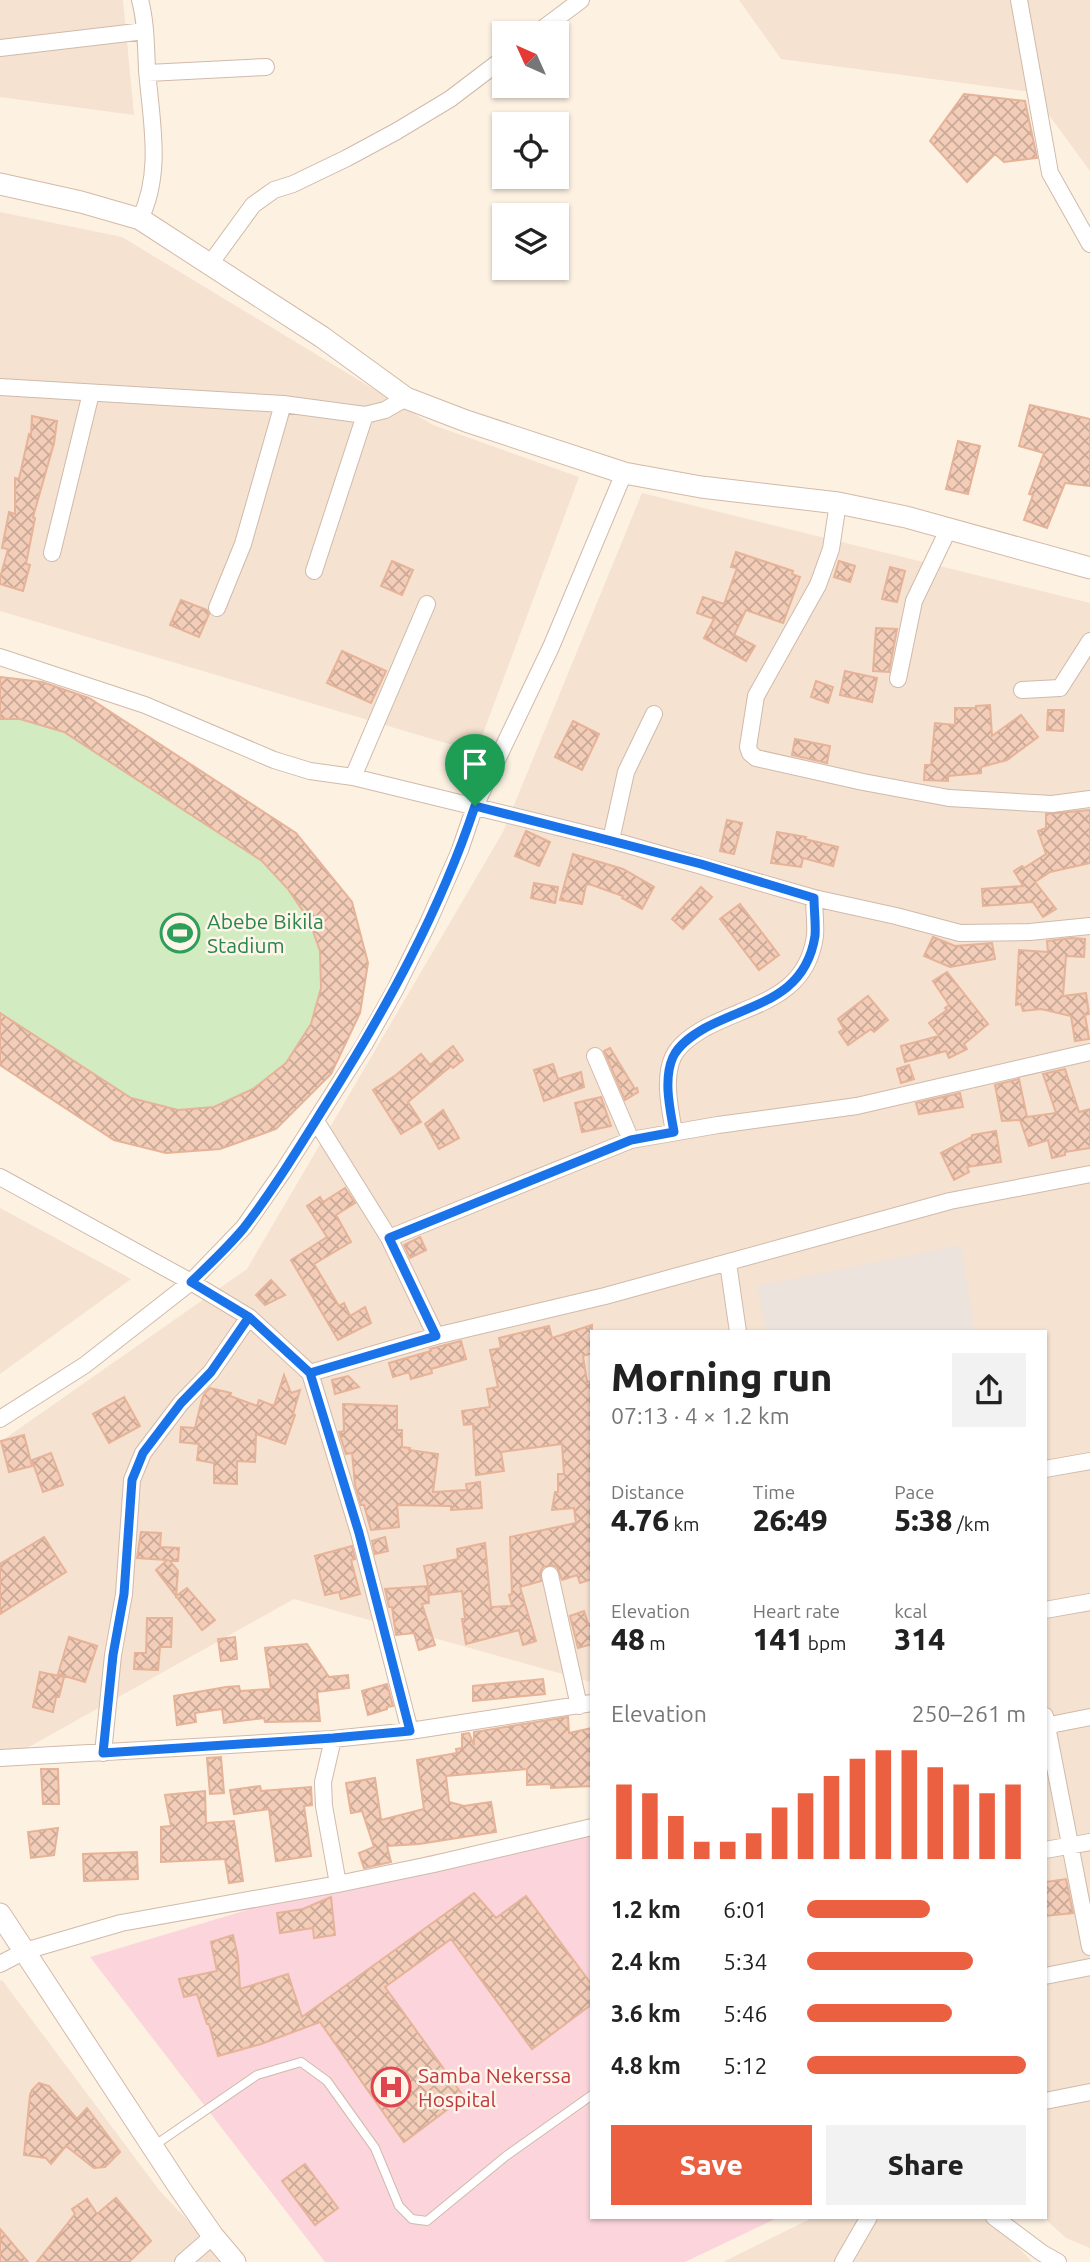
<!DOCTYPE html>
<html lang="en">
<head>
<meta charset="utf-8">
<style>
	body { margin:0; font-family:Ubuntu,sans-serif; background:#f2f2f2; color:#222; height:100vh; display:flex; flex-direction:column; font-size:26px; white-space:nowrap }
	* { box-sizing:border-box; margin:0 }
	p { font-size:23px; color:#767676 }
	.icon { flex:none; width:38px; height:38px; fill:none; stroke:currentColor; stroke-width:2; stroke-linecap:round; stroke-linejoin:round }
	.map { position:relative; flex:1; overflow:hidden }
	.details { position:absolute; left:590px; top:1330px; width:457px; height:889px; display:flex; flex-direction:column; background:#fff; border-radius:0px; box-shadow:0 2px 5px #0004 }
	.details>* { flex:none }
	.needle { width:46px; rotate:315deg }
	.fabs { position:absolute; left:492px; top:21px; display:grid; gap:14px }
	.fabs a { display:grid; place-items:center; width:77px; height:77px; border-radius:0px; background:#fff; box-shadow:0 2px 5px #0004; font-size:35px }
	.pin { position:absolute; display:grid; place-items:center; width:60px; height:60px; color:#fff; margin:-72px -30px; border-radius:50% 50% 50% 0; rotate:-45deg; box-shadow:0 0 7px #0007 }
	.pin .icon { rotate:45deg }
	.round { display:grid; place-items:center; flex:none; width:74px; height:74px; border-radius:0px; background:#f2f2f2 }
	.overview { display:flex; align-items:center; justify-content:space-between; height:119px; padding:0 21px }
	h1 { font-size:38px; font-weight:800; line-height:52px }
	.stats { display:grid; grid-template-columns:repeat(3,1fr); gap:10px; height:119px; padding:7px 21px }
	.stats div { display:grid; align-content:center }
	.stats b { font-size:30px; font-weight:800 }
	.stats small { font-size:19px; font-weight:400 }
	.stats p { font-size:19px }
	.chart { height:196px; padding:14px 21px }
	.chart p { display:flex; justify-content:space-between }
	.chart svg { width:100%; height:126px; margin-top:7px; stroke:#ec6042; stroke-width:6 }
	.action { display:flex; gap:14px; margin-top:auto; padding:14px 21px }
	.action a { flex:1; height:80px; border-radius:0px; background:#ec6042; color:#fff; font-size:28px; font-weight:800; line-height:80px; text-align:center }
	.action a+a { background:#f2f2f2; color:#222 }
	ul { padding:0 21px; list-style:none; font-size:23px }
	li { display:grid; grid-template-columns:112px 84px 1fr; align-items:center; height:52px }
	li i { height:18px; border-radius:9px; background:#ec6042 }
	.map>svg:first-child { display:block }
</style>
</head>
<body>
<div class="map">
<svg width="1090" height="2262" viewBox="0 0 1090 2262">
	<defs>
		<pattern id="building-cross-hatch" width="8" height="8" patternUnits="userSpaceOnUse" patternTransform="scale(1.75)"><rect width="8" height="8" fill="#f3cdb8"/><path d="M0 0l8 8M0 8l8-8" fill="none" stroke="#c9a997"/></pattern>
	</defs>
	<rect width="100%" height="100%" fill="#fdf1e2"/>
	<path fill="#f5e2d0" d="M0,0H123L134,115L0,97Z
		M739,0H1090V171L1032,92L781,59Z
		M0,212L122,237L433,425L579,477L476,752L0,611Z
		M642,493L1090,603V2248L1066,2238L1043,2217H1045V1332H592L591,1682L294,1599L0,1763V1442L247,1269L503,832Z
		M0,1208L131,1279L0,1374Z
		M2,1980L159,2190L227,2262H0V1981Z
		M814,2217H991L1032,2262H723Z"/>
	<path fill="#ece3dd" d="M961,1245L975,1332H766L757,1286Z"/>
	<path fill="#fbd5db" d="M591,1833L592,2217H779L685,2262H325L90,1957L430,1855Z"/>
	<path fill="#d3ebc0" d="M0,677L45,682L89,698L296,833L352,902L331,1074L276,1129L220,1149L166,1153L114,1140L0,1065Z"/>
	<path fill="url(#building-cross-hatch)" stroke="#e6b298" stroke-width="2" d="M964,94L1025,101L1037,158L1004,162L995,154L967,182L930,141Z
		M1030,405L1090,419V486L1065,483L1047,528L1024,520L1033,495L1029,494L1044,453L1019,446Z
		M32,416L57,421L54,443L33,517L35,518L26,564L30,565L23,591L0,584V578L8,549L2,548L9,512L15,514V478L19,479L29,434L31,435Z
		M958,441L980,446L968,494L946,489Z
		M736,552L793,571L792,574L800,577L783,623L746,610L734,635L755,646L746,661L704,638L714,619L697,613L703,597L724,604L737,568L731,567Z
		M392,561L413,570L402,595L381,586Z
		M839,561L855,566L850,582L834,577Z
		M890,567L905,571L897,602L882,599Z
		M181,600L207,610L209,614L199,637L170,625Z
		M876,628L897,629L889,672L873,671Z
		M342,651L386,671L371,703L327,683Z
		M845,671L877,678L872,702L840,695Z
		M0,677L42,682L89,698L296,833L352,902L368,963L360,1013L331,1074L276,1129L220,1149L166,1153L114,1140L0,1065V1013L131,1098L178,1110L214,1107L253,1089L286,1063L311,1024L321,988L320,951L309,920L288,889L262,861L64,732L20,719H0Z
		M816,681L833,687L828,703L811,697Z
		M990,705L992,736L1021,715L1038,737L1007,760L981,767V773L948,776V781L924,780L925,765H931L935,723L955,725V708H976V706Z
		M1048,710H1064L1063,731L1047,730Z
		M573,721L599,734L582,770L555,757Z
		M795,739L830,746L827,763L792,755Z
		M1090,810V863L1050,872L1035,882L1056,909L1043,917L1033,902L983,906L982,889L1023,886L1014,871L1022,866L1024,868L1046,854L1038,831L1046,828V814Z
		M727,820L742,823L734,854L720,851Z
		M526,831L550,842L539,866L515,856Z
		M777,832L806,837L805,839L838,847L833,866L803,858L801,867L771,863Z
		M573,854L623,869L654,887L642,909L622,898L623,896L589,884L586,885L582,904L560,900Z
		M534,883L558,887L555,903L531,898Z
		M701,887L712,897L683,929L672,919Z
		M740,904L779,955L759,970L720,919Z
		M933,937L955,946L992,943L995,959L950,967L924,956Z
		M1071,938L1085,939L1084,957L1066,956L1063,996L1086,993L1089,1014L1085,1015L1089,1039L1075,1041L1071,1016L1041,1009L1023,1011L1021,1004L1016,1005L1019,950L1048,952L1047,941Z
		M947,972L988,1024L964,1044L967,1049L949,1058L946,1051L905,1062L901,1046L939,1036L929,1023L947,1010L945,1008L949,1005L933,981Z
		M868,996L888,1020L874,1032L871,1029L848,1045L839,1032L844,1029L838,1019Z
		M453,1046L463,1060L453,1068L451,1066L408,1102L421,1122L401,1134L373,1090L396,1075L421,1054L430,1065Z
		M610,1048L635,1089L637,1088L638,1092L625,1100L604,1051Z
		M553,1064L558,1079L581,1072L584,1087L544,1101L534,1070Z
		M909,1065L914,1079L901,1083L897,1069Z
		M1065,1069L1079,1112L1090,1109V1148L1065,1152V1155L1052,1158L1048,1140L1029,1146L1020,1120L1002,1121L995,1085L1019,1079L1027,1117L1056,1113L1043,1074Z
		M960,1093L963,1107L919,1114L916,1103Z
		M601,1097L611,1126L582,1132L575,1103Z
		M443,1110L459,1138L439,1149L425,1124Z
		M996,1131L1001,1162L967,1167L969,1172L954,1180L941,1153L972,1137V1135Z
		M345,1188L355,1203L336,1215L351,1242L314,1264L339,1306L344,1303L350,1316L365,1307L371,1323L338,1340L291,1260L327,1237L307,1206L320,1197L323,1202Z
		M420,1237L426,1250L410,1258L404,1245Z
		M271,1280L285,1295L265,1305L256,1295Z
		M592,1325V1353L583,1356L587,1382L592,1381V1579L580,1583L577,1575L562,1580L557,1567L552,1565L543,1567L540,1573L541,1581L520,1587L536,1641L523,1645L519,1630L466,1644L462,1619H465L462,1591L430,1595L424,1566L458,1559L457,1549L485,1543L491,1607L512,1606L509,1595L512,1594L510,1537L576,1523L574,1508L552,1510L555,1492H558V1474H564L562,1444L501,1452L504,1471L476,1475L473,1424L464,1425L462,1411L490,1407L487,1389L498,1387L490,1350L501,1348L499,1338L549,1326L552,1338Z
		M461,1341L466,1359L431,1369L432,1373L411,1379L409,1372L393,1377L389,1363L431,1351L430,1349Z
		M284,1375L291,1393L300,1390L293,1414L295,1415L285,1444L256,1434L255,1462L237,1461V1484L214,1483V1463L197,1460L199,1444L180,1442L181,1427L195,1428L201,1403L204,1394L210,1388L231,1393L230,1396L257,1406L259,1400L274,1406Z
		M348,1376L359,1387L335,1394L332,1380Z
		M124,1397L140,1426L109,1443L93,1414Z
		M343,1404L397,1406V1430H402V1447L410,1448L409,1450L438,1454L433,1492L467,1490L466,1484L480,1482L482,1508L451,1510V1506L397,1505L399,1527L371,1530L364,1505H361L355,1485L352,1453L346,1454L339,1432L344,1431Z
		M24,1435L32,1466L9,1472L1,1441Z
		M51,1453L63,1485L43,1492L32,1460Z
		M141,1532L161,1533L160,1547L179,1548L178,1561H170L178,1571L176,1596L187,1588L215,1620L202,1630L156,1570L167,1560L137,1558Z
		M44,1537L66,1572L0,1614V1564Z
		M385,1537L388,1551L375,1554L372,1541Z
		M352,1546L355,1559L351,1560L360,1594L341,1599L339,1592L325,1595L315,1556Z
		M428,1586L429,1603L422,1604L435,1645L419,1650L414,1633L396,1635L392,1607H389L385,1589Z
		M584,1611L588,1624L592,1623V1644L578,1648L570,1616Z
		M147,1618H172L171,1647H160L158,1670L134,1669L135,1653H146Z
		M69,1637L97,1646L85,1682L58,1674Z
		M235,1637L237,1659L221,1661L218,1639Z
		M307,1644L329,1677L348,1675L349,1688L317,1692L320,1721L265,1722L264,1718L224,1723L222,1709L195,1713L196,1722L177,1725L174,1696L226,1687L239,1686L240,1691L271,1689L265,1648Z
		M40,1672L64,1677L59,1697H56L53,1712L33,1707Z
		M543,1679L545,1694L473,1701V1686Z
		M387,1684L393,1706L387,1707V1709L368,1715L362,1691Z
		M568,1717L569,1733L592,1728V1786L551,1788V1784L527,1785V1769L446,1776L449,1802L464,1806L491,1802L496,1832L419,1844L387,1846L391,1862L364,1868L359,1853L374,1847L362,1811L351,1813L346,1783L375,1778L381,1820L424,1809L417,1760L457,1753L456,1749L462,1748V1734L469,1733L474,1745V1732Z
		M221,1757L224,1793L210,1794L207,1758Z
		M41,1769H58L59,1804H43Z
		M260,1786L261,1791L311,1787L312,1805L304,1806L311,1856L276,1861L269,1809L234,1814L230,1790Z
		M205,1791L206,1823L234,1821L243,1881L229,1883L225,1859L161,1862V1827L171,1826L165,1795Z
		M58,1828L54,1855L31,1858L28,1832Z
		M137,1852L138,1879L84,1881L83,1854Z
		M1066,1879L1073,1913L1045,1916V1882Z
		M474,1893L496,1918L526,1896L592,1985V2004L532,2049L451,1939L385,1987L464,2097L404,2142L320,2022L261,2044L218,2056L209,2024H207L197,1994L184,1997L179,1979L217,1971L211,1942L233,1935L238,1957L240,1989L288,1974L302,2017Z
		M331,1897L335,1935L314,1938L313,1928L280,1933L277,1913L303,1909Z
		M39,2083L49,2086L77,2119L87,2108L120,2152L105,2167L94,2168L66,2146L51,2164L46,2158L24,2155L30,2095L32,2090Z
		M305,2164L338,2208L315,2225L282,2181Z
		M116,2198L151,2241L129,2262H37L75,2214L72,2209L87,2199L97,2214Z
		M0,2229L28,2262H0Z"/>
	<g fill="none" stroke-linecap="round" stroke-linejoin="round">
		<defs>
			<path id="lane" d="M155,2145L257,2075L301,2062L327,2081L375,2148L399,2206L412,2219L427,2221L506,2156L592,2095"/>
			<path id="street" d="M140,0C146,22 146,47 147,70C151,120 163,172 140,219
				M1019,0L1050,173L1090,244
				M537,33L581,0
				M0,48L145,31
				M148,73L266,67
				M210,264L253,205L274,190L293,184L347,158L397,131L450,99L504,58
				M0,387L283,404L365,415L385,410L406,398
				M838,503L831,549L818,585L756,696L748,747L750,753L756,758L863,782L949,798L1052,804L1090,799
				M52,553L91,393
				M314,571L365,415
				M217,608L243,544L283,404
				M0,657L145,705L274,760L310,771L353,777L611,840L814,898L896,916L960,933L1030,932L1090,926
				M898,679L914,601L949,528
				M1022,690L1060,688L1090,641
				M353,777L427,604
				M611,840L626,772L654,714
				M595,1056L631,1140
				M316,1121L389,1238L436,1336
				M674,1132C670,1109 663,1079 673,1057C679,1044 693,1035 705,1028C752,1003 806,999 815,936C816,924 814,910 814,898
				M0,1177L191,1282L249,1317L310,1373L359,1533L410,1731
				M389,1238L631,1140L718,1125L857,1106L1090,1052
				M728,1263L738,1332
				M310,1373L436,1336L605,1296L950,1201L1090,1174
				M0,1419L85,1365L191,1282L244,1227L284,1170L364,1045L395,990L428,923L460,850L475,806L551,647L624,473
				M1045,1469L1090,1461
				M550,1575L579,1706
				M1045,1610L1090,1602
				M1045,1716L1090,1947
				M1045,1726L1090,1717
				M333,1739L323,1782L324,1806L338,1884
				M103,1753L113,1655L124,1594L132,1480L143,1453L181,1403L211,1372L249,1317
				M0,1758L333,1739L410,1731L592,1703
				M1045,1850L1090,1842
				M0,1964L25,1951L121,1923L338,1884L434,1864L592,1827
				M1045,1976L1090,1967
				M1045,2101L1090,2092
				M994,2217L1042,2253L1058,2262
				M183,2262L213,2236
				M843,2262L869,2217"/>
			<path id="secondary" d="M0,184L81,202L140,219L322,337L406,398L466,421L624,473L701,487L838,503L906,517L1090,568
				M0,1914L181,2190L213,2236L235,2262"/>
		</defs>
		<use href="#lane" stroke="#d0baab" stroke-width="10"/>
		<use href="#street" stroke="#d0baab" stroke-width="18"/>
		<use href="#secondary" stroke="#d4b9a8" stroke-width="23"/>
		<use href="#lane" stroke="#fff" stroke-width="8"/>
		<use href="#street" stroke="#fff" stroke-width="16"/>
		<use href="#secondary" stroke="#fff" stroke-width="21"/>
	</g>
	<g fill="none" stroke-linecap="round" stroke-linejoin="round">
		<defs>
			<path id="route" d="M475,806C440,911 387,1007 328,1101C301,1144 274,1189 243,1229C227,1248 209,1265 191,1282L249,1317L310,1373L359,1533L410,1731L333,1738L103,1753L113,1655L124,1594L132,1480L143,1453L181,1403L211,1372L249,1317L310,1373L436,1336L389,1238L631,1140L674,1132C670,1109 663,1079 673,1057C679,1044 693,1035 705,1028C752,1003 805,999 815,936C816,924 814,910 814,898L701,864L475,806"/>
		</defs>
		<use href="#route" stroke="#fff" stroke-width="14"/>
		<use href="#route" stroke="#1a73e8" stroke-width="9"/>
	</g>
	<defs>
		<symbol id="stadium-ring" viewBox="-11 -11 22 22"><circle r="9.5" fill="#fff5e9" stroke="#2e9e5b" stroke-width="1.5"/><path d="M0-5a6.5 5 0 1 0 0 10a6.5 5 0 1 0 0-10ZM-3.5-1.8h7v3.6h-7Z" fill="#2e9e5b"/></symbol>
		<symbol id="hospital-ring" viewBox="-11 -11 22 22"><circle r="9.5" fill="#fff5e9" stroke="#e0444e" stroke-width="1.5"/><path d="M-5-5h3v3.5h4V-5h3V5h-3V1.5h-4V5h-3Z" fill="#e0444e"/></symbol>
	</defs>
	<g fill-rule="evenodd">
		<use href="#stadium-ring" x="158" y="911" width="44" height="44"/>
		<use href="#hospital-ring" x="369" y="2065" width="44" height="44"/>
	</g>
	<g text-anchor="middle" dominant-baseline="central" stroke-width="5" stroke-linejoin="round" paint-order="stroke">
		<g font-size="21" fill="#27864d" stroke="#fff5e9" text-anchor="start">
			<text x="207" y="921">Abebe Bikila<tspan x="207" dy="24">Stadium</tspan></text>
		</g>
		<g font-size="21" fill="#be3a42" stroke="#fff5e9" text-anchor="start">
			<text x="418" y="2075">Samba Nekerssa<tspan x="418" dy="24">Hospital</tspan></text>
		</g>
	</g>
</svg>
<div class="fabs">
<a><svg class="needle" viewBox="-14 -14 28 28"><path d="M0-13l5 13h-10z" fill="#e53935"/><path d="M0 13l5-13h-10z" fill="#767676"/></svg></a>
<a><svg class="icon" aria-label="locate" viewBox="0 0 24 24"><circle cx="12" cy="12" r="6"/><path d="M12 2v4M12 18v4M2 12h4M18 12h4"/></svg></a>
<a><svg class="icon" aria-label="layers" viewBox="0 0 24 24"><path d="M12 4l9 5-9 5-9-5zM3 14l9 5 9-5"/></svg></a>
</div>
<div class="pin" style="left:475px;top:806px;background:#1e9e55"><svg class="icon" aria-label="arrive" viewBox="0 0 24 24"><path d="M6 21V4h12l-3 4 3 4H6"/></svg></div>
<section class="details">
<div class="overview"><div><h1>Morning run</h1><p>07:13 · 4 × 1.2 km</p></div><a class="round"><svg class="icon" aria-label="share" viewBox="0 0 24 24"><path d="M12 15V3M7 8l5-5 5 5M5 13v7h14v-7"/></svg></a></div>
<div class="stats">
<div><p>Distance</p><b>4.76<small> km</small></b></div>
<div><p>Time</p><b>26:49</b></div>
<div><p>Pace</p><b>5:38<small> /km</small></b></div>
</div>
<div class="stats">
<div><p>Elevation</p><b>48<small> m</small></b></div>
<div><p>Heart rate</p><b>141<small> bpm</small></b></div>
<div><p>kcal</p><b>314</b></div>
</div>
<div class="chart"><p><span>Elevation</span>250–261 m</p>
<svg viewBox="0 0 160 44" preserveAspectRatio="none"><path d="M5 44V18M15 44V21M25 44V29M35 44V38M45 44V38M55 44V35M65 44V26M75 44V21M85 44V15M95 44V9M105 44V6M115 44V6M125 44V12M135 44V18M145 44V21M155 44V18"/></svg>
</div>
<ul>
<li><b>1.2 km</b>6:01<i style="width:56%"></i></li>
<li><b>2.4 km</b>5:34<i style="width:76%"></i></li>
<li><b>3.6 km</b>5:46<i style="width:66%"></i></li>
<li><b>4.8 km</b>5:12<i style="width:100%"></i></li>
</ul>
<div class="action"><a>Save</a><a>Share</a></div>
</section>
</div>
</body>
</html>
